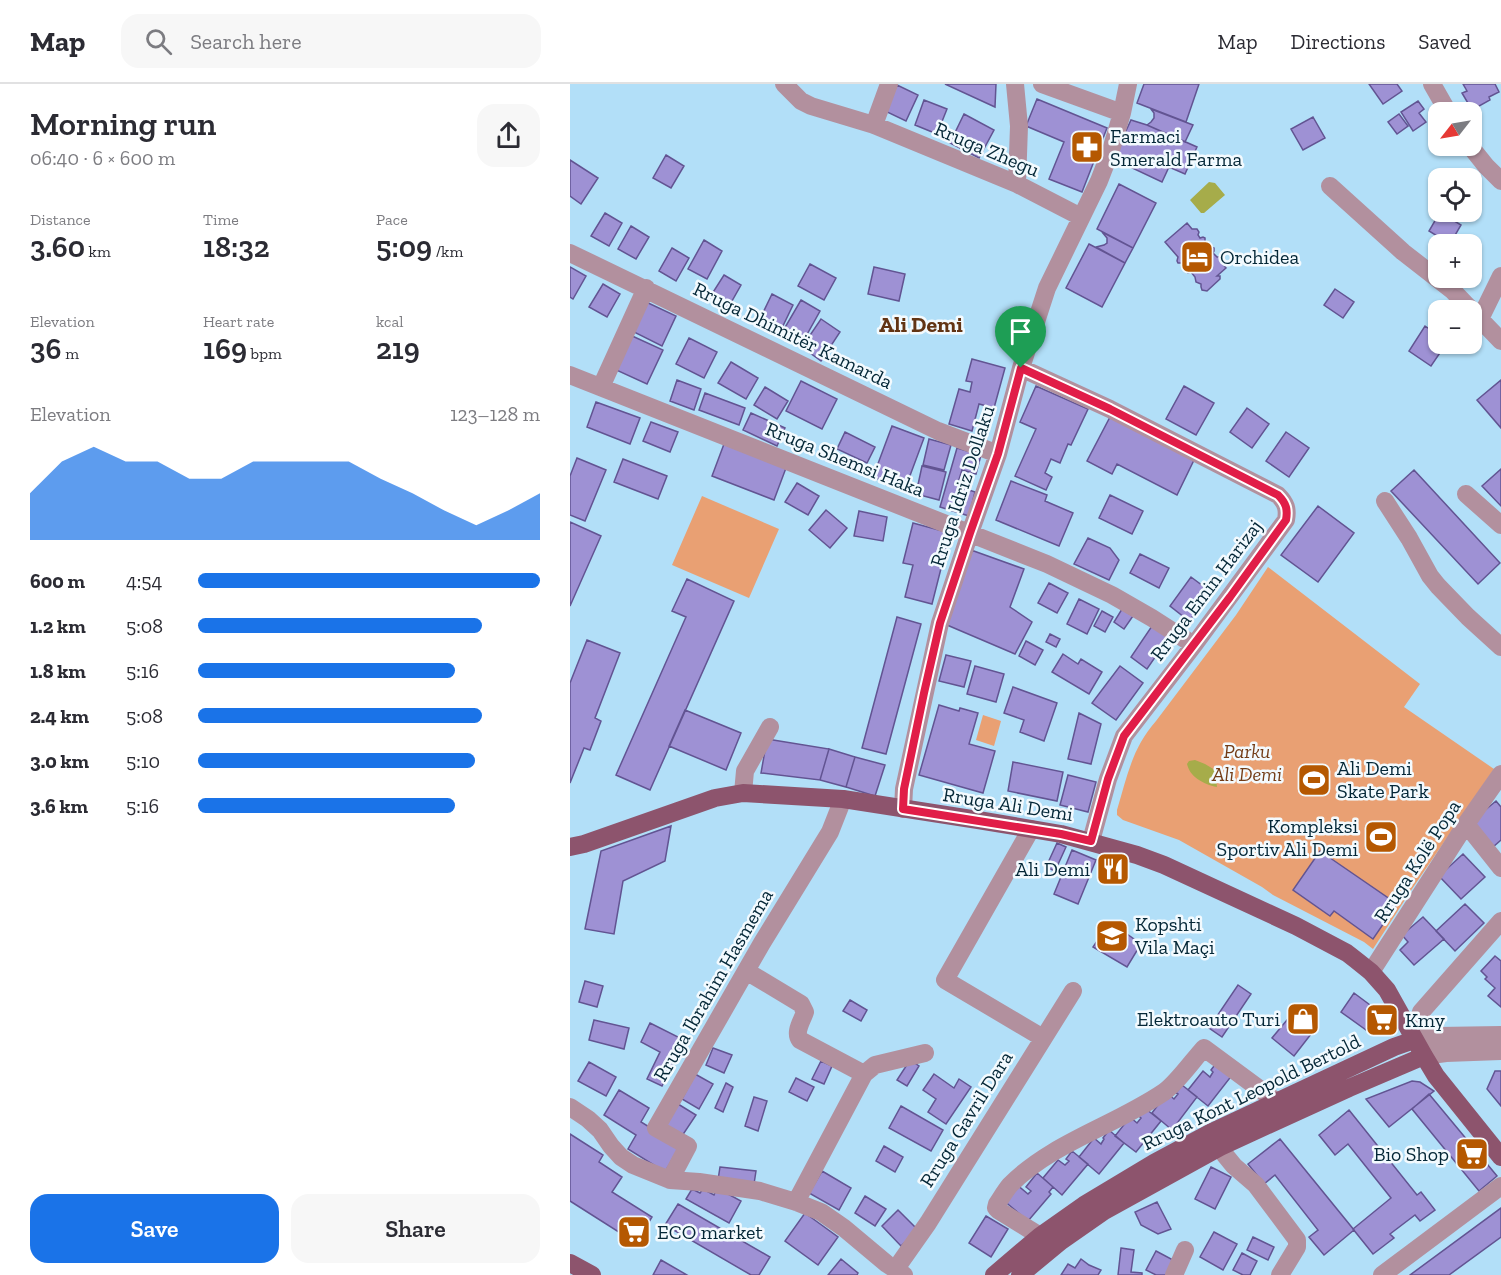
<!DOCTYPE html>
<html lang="en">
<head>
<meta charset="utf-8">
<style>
	body { margin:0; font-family:"Zilla Slab",serif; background:#f7f7f7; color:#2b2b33; height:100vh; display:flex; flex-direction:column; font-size:22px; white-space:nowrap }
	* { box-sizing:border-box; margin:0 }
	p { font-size:20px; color:#7c7c81 }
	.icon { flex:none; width:33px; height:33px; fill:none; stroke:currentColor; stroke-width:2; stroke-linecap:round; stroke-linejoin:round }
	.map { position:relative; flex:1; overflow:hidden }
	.sheet { display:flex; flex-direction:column; background:#fff; width:570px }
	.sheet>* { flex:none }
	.needle { width:39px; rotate:239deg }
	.fabs { position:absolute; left:858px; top:18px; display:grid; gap:12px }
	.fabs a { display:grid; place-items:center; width:54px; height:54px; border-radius:12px; background:#fff; box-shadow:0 2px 4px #0004; font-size:30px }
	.pin { position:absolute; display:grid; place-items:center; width:51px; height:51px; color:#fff; margin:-62px -26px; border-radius:50% 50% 50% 0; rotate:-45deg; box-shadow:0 0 6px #0007 }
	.pin .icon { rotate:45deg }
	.round { display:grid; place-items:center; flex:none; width:63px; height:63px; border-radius:18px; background:#f7f7f7 }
	.summary { display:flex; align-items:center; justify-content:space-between; height:102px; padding:0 30px }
	h1 { font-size:33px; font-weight:600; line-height:45px }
	.stats { display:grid; grid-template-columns:repeat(3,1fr); gap:9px; height:102px; padding:6px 30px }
	.stats div { display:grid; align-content:center }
	.stats b { font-size:30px; font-weight:600 }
	.stats small { font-size:16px; font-weight:400 }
	.stats p { font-size:16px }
	.chart { height:168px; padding:12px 30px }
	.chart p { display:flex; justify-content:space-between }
	.chart svg { width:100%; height:108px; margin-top:6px; fill:#1a73e8; opacity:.7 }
	.button { display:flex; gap:12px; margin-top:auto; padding:12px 30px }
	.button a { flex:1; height:69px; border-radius:18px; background:#1a73e8; color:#fff; font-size:24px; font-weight:600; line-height:69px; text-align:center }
	.button a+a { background:#f7f7f7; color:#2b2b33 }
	ul { padding:0 30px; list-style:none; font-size:20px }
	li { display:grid; grid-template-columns:96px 72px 1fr; align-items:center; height:45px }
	li i { height:15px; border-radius:8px; background:#1a73e8 }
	header { display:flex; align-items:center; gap:36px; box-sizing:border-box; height:84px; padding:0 30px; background:#fff; border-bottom:2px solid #e1e1e2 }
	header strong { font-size:28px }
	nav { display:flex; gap:33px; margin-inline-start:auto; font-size:21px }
	.search { width:420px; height:54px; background:#f7f7f7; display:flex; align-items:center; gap:15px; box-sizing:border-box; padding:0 21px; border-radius:18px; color:#7c7c81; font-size:22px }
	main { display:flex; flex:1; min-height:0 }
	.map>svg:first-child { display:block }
</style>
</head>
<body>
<header>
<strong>Map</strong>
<div class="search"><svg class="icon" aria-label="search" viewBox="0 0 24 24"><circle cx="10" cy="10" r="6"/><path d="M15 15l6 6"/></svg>Search here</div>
<nav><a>Map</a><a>Directions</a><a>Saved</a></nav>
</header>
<main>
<section class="sheet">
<div class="summary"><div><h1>Morning run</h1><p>06:40 · 6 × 600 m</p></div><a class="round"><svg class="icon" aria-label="share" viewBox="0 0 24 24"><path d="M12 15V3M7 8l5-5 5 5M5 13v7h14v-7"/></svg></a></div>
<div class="stats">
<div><p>Distance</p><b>3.60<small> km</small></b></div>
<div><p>Time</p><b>18:32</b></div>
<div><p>Pace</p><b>5:09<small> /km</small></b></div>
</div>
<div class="stats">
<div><p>Elevation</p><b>36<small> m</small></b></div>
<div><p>Heart rate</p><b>169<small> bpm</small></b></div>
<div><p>kcal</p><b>219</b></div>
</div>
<div class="chart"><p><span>Elevation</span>123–128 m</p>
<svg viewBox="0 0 160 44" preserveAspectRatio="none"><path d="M0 44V25L10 12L20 6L30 12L40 12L50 19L60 19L70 12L80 12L90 12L100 12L110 19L120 25L130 32L140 38L150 32L160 25V44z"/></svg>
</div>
<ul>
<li><b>600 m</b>4:54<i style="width:100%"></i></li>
<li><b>1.2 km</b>5:08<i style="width:83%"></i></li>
<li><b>1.8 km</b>5:16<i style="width:75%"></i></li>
<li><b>2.4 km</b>5:08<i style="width:83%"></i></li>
<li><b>3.0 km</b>5:10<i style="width:81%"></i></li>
<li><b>3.6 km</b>5:16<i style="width:75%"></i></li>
</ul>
<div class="button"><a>Save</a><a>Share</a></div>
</section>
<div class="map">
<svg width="931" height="1191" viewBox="0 0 931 1191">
	<rect width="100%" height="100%" fill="#b2dff8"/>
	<path fill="#e9a073" d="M132,412L209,445L179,514L102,481Z
		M698,483L850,600L834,623L924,685L842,805L803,865L794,858L703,811L692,803L609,756L553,736L547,731V726C557,693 562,664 586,637L666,531Z
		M413,631L431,637L424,662L406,656Z"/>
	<path fill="#a6ac4a" d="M639,98L645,99L655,111L634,129H631L620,116Z
		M625,676L635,680L645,686L647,703C633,700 620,693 617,680L619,677Z"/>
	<path fill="#9e91d4" stroke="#625492" stroke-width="1.5" d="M375,0H426L425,23Z
		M574,0H629L616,38L567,19Z
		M799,0H827L832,7L813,20Z
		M893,0H925L929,8L919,13L920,16L902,26L892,9L897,7Z
		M327,1L348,11L336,37L315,27Z
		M467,15L537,44L512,108L479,95L494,58L456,42Z
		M354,16L377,25L367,50L345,41Z
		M848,17L854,25L849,29L856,38L843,47L831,28Z
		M581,25L623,41L615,58L577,41L581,38L584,34V29Z
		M394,30L424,46L409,74L380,59Z
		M829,30L838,42L827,50L818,38Z
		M743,33L755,54L733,66L721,45Z
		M561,36L577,41L627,63L615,90L599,83L592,98L543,75Z
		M96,71L114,82L101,104L83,94Z
		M0,76L28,94L11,120L0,112Z
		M549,100L586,119L563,164L527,145Z
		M870,128L891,141L880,160L859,147Z
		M35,129L52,139L39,162L21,152Z
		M617,139L622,145H627L629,148L628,151L630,154L633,153L635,154V157L634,159L638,164L640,163L644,164V167L643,169L647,173H651L652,176L651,178L656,184L647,192H650V195L637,207L632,206L631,203V200L626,198L625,193L621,188L618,189L616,187L617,183L613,179H608L607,177L608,173L595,158Z
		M61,142L79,153L66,175L48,165Z
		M532,148L563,164L555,179L526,163L534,161L537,159V154Z
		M134,156L152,167L137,195L118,185Z
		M519,160L555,179L532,223L496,204Z
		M102,164L119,174L106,197L89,187Z
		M240,180L266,194L254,216L228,202Z
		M0,183L16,192L3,215L0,213Z
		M304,183L335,190L329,217L298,210Z
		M154,191L171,201L158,224L140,213Z
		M33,200L50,210L37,233L19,223Z
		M765,205L784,218L773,234L754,221Z
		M202,210L223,221L209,250L188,239Z
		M231,216L250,227L230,263L210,252Z
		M74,217L106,232L92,262L60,246Z
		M251,235L270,248L251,277L232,263Z
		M855,242L868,251V260H876L861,282L839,267Z
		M60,251L93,266L77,300L44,285Z
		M119,254L147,268L134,294L106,280Z
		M402,275L435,284L424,324L409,320L402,347L379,340L389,305L400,308L402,298L396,297Z
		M161,278L188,294L176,315L148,299Z
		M107,296L131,305L124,326L100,317Z
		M931,296V344L907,316Z
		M231,297L267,315L252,345L216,327Z
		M466,302L518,325L501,361L498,360L490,379L481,375L475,389L482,393L476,406L445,392L466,345L450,338Z
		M614,302L644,319L626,351L596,335Z
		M195,303L218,317L207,335L184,321Z
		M135,309L175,324L169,341L129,326Z
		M26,318L70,334L60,360L17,343Z
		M677,324L699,340L682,364L660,348Z
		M181,329L215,344L207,362L173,346Z
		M540,333L624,376L607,411L547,380L542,390L517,377Z
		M81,338L108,348L100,368L73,357Z
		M322,342L354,354L335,405L303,393Z
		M275,348L305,363L297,379L267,365Z
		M716,348L739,364L719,393L696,377Z
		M359,355L381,361L374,386L353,381Z
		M154,360L216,384L204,416L142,392Z
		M387,364L411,371L406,390L392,386L387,402L405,408L399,432L370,423Z
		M7,374L36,386L15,437L0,431V392Z
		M53,375L97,392L88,415L44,398Z
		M352,382L376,388L369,416L346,410Z
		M931,385V422L912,402Z
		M844,386L930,479L908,500L821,407Z
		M441,397L477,411L475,417L503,429L489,462L426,436Z
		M227,399L249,412L238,431L215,418Z
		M540,411L573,427L562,450L529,434Z
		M748,422L784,449L748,498L711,471Z
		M256,426L277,444L260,464L239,446Z
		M289,427L317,433L313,457L284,452Z
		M0,438L31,452L0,522Z
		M343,439L380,449L362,520L335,513L343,481L333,479Z
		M518,454L540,464L549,476L539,496L504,480Z
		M401,466L454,485L440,523L462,538L445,570L377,541Z
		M570,470L599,484L589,504L560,489Z
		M621,493L641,508L619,537L600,522Z
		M117,495L164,517L80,706L46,691L116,533L102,527Z
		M479,499L498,509L487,529L468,519Z
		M509,515L529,525L517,550L497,540Z
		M552,525L563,532L554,545L544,538Z
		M532,527L543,533L535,548L524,542Z
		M327,533L351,540L316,670L292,664Z
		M582,542L599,553L577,585L561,573Z
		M480,550L490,555L486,563L476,558Z
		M17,556L50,569L25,634L31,637L20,666L14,664L0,699V599Z
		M456,557L473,566L465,581L449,572Z
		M493,570L508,580L511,575L532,588L519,610L482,588Z
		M376,571L401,577L394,603L369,597Z
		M405,582L434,590L426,618L397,610Z
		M550,582L573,599L546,636L522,619Z
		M443,603L487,619L474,657L450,648L454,636L434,629Z
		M369,621L389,627L390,624L408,629L399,660L425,667L413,709L349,691Z
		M115,626L171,649L156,686L99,662Z
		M509,629L531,640L521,680L498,675Z
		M197,655L259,665L250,696L191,689Z
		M259,665L285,673L276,703L250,696Z
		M285,673L315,681L305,712L276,703Z
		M443,678L493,688L487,717L438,707Z
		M498,691L526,698L518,728L490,721Z
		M926,717L931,723V756L923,763L902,737Z
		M101,742L95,777L53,797L44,850L15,845L31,767Z
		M487,759L496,763L485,787L476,783Z
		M502,766L526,776L508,820L484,810Z
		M750,767L827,820L803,855L764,827L760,832L723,806Z
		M893,770L915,793L891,815L869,792Z
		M895,820L914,839L885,867L866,847Z
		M853,833L874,855L844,881L830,866L838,858L832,851Z
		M540,838L571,860L557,883L523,863Z
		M925,872L931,877V923L918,912L925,904L915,895L917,893L911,887Z
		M15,897L33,902L27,923L9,918Z
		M668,901L681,910L652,953L639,944Z
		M784,909L816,933L803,951L771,928Z
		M280,916L297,926L291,937L273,927Z
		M727,924L748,941L724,972L702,954Z
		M24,936L59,944L54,965L19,956Z
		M80,939L114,956L92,1002L77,995L90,968L71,958Z
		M143,964L162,971L154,989L136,981Z
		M340,976L349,982L337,1002L327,996Z
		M251,977L262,982L254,1000L242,995Z
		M19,978L46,993L36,1012L8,997Z
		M647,978L663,990L638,1022L618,1006L633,987L640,993L643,988L641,986Z
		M925,987H931V1022L917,1005Z
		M125,990L143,1000L129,1025L112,1015Z
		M364,990L384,1004L389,995L401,1003L376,1040L358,1028L366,1015L353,1006Z
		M226,994L244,1003L237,1017L219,1008Z
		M842,997L850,998L864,1007L819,1043L796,1015Z
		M156,999L163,1003L153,1028L145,1024Z
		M612,1001L627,1013L602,1046L582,1029L597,1009L604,1015L608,1010L606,1009Z
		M49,1006L79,1024L71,1038L110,1062L95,1088L58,1065L66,1051L34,1031Z
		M859,1010L927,1092L909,1107L842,1025Z
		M184,1013L197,1017L188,1047L175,1042Z
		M108,1020L126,1031L112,1052L95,1041Z
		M331,1022L373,1046L361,1067L319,1044Z
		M576,1025L591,1037L566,1068L545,1052L560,1033L567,1039L571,1034L569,1032Z
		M779,1026L847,1111L851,1108L865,1126L850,1137L845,1131L820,1150L824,1154L803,1170L783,1145L821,1114L778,1060L765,1071L749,1051Z
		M539,1046L554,1059L529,1090L509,1073L524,1054L531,1060L534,1055L533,1054Z
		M0,1050L33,1071L29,1078L52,1093L42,1108L82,1133L66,1159L0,1117Z
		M710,1055L784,1146L754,1171L739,1153L748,1146L705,1091L694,1100L678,1080Z
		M314,1062L333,1073L325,1088L306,1077Z
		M502,1067L518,1080L492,1111L473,1094L488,1076L495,1081L499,1077L496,1075Z
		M150,1083L186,1087L184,1100L148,1096Z
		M641,1083L661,1093L645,1125L625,1115Z
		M252,1087L281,1104L269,1126L239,1109Z
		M467,1089L483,1103L479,1108L481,1110L458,1137L433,1116L446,1100L458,1110L461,1107L456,1103Z
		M147,1104L171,1117L159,1139L116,1115L122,1105L130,1109L133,1105L144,1111Z
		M295,1112L316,1125L305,1142L285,1129Z
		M587,1118L601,1145L588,1150L571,1141L565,1128Z
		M108,1120L200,1173L189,1191H181L95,1141Z
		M931,1124V1153L879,1191H840Z
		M328,1126L348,1146L331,1162L312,1142Z
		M235,1129L268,1153L248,1181L215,1157Z
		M416,1132L438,1145L421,1173L399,1159Z
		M644,1148L667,1160L653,1186L630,1173Z
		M683,1153L704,1163L698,1176L677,1166Z
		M551,1164L564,1166L561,1188L572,1189V1191H548Z
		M586,1167L605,1177L598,1191H586L576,1186Z
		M672,1169L687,1177L680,1191H673L663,1186Z
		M271,1175L288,1189L287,1191H258Z
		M511,1175L519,1181L531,1186L528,1191H491L498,1180L505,1184Z
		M91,1176L117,1191H83Z"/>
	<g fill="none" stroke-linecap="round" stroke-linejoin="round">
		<path stroke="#b2909e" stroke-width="18" d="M214,0L231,17L241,22L304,41L447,100L511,133
			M445,0L449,42L447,100
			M472,0L552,29
			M862,0L878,28
			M304,41L319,0
			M900,62L916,82L931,97
			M760,102L833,168L883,207L931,257
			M0,169L368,347L428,370
			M910,235L931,192
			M451,284L540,325L708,411C716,419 718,425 716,436L624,561L554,652L538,695L521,757
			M0,291L477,480L542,511L582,534L624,561
			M31,303L76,204
			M896,410L931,441
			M815,417L839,454L860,492L868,502L898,533L931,563
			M173,709L175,687L200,643
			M333,725L334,705L370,539L400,449L428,370L451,284L477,204L529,97L541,66L552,29L558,0
			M896,740L931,784
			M461,745L375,896L473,954
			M931,837L851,928L844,956L868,952L931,951
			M176,887L231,920L235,928C232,937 224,948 230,956L294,990
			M801,888L896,740L931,690
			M854,972L876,969L931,967
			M0,1023L18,1035L30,1046L41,1062L51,1073L63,1081L100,1096L129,1098L190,1107L226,1118L251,1128L274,1144L317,1180L334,1191
			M650,1063L655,1071L664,1082L686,1101L727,1156V1163L710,1191
			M100,1096L118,1062L86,1044L192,859L260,748L273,715
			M226,1118L294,990L305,981L355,969
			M470,1152L428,1126L426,1124L427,1120C431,1114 435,1107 440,1101C483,1058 544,1042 594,1008C606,1000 623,976 634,964L707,1018
			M325,1186L358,1139L503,907
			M604,1191L615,1166
			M812,1191L931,1102"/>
		<path stroke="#8d546d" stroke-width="18" d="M0,763L14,760L145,714L173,709L273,715L408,736L491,750L567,771L594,781L726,842L777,869L786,876L801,888L817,906L854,972L866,992L931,1073
			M0,1179L22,1191
			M424,1191L470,1152L514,1121L584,1079L640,1049L824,963L844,956
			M450,1191L491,1157L534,1127L650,1063L779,1004L854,972"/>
	</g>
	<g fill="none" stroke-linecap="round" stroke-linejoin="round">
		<defs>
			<path id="route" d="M451,284L540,325L708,411C716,419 718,425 716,436L660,513L554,652L538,695L521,757L491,750L333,725L334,705L354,609L370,539L400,449L428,370Z"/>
		</defs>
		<use href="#route" stroke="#fff" stroke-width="12"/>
		<use href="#route" stroke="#e11d48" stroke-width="8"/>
	</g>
	<defs>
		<symbol id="pharmacy-square" viewBox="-11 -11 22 22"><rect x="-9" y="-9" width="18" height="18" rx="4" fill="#b55801" stroke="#f3fafe"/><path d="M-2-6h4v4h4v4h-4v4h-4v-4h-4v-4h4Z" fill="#fff"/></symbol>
		<symbol id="hotel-square" viewBox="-11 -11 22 22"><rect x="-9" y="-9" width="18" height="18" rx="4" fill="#b55801" stroke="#f3fafe"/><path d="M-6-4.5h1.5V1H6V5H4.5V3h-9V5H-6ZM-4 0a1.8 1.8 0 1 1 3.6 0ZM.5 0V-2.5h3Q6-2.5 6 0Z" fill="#fff"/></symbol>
		<symbol id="stadium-square" viewBox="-11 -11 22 22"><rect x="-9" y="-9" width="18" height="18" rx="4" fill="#b55801" stroke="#f3fafe"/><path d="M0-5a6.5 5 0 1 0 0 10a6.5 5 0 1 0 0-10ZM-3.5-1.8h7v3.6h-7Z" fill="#fff"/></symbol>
		<symbol id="restaurant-square" viewBox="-11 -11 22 22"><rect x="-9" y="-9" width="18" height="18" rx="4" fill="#b55801" stroke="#f3fafe"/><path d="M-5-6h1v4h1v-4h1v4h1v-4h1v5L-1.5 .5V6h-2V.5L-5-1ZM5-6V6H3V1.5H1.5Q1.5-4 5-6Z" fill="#fff"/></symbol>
		<symbol id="school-square" viewBox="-11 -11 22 22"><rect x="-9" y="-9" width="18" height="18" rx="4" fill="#b55801" stroke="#f3fafe"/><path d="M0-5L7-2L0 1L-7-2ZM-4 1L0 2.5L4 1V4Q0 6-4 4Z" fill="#fff"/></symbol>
		<symbol id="shop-square" viewBox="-11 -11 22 22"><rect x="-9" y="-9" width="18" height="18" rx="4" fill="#b55801" stroke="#f3fafe"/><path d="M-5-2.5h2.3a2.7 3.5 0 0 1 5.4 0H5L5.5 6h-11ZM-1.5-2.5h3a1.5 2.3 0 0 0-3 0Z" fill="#fff"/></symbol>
		<symbol id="supermarket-square" viewBox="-11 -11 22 22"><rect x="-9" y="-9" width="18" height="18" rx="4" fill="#b55801" stroke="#f3fafe"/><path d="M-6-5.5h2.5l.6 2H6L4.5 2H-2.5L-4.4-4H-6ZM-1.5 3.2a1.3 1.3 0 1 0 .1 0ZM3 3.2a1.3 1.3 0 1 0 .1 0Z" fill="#fff"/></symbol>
	</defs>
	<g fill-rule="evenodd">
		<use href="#pharmacy-square" x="498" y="44" width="38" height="38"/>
		<use href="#hotel-square" x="608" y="154" width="38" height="38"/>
		<use href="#stadium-square" x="725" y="677" width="38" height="38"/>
		<use href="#stadium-square" x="792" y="734" width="38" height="38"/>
		<use href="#restaurant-square" x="524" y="766" width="38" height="38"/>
		<use href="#school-square" x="523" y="833" width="38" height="38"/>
		<use href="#shop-square" x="714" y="916" width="38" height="38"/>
		<use href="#supermarket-square" x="793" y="917" width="38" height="38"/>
		<use href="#supermarket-square" x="883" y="1051" width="38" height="38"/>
		<use href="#supermarket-square" x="45" y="1129" width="38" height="38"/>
	</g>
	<g text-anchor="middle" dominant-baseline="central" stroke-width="5" stroke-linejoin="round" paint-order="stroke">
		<g font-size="20" fill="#042737" stroke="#f3fafe" text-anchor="start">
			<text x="540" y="52">Farmaci<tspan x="540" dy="23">Smerald Farma</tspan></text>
			<text x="650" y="173">Orchidea</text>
			<text x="767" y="684">Ali Demi<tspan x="767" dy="23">Skate Park</tspan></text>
			<text x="788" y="742" text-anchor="end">Kompleksi<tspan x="788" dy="23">Sportiv Ali Demi</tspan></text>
			<text x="520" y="785" text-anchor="end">Ali Demi</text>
			<text x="565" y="840">Kopshti<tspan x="565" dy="23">Vila Maçi</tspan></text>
			<text x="710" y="935" text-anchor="end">Elektroauto Turi</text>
			<text x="835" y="936">Kmy</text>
			<text x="879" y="1070" text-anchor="end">Bio Shop</text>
			<text x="87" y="1148">ECO market</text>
		</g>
		<g font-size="20" fill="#042737" stroke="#f3fafe">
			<text transform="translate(417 65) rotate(23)">Rruga Zhegu</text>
			<text transform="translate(223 251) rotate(26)">Rruga Dhimitër Kamarda</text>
			<text transform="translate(275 375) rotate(22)">Rruga Shemsi Haka</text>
			<text transform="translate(392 402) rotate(-72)">Rruga Idriz Dollaku</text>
			<text transform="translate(636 506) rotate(-53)">Rruga Emin Harizaj</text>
			<text transform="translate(438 720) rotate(9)">Rruga Ali Demi</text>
			<text transform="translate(847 777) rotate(-57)">Rruga Kolë Popa</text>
			<text transform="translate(143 901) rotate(-60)">Rruga Ibrahim Hasmema</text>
			<text transform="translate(681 1008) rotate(-26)">Rruga Kont Leopold Bertold</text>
			<text transform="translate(396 1035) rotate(-58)">Rruga Gavril Dara</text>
		</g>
		<g font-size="20" font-style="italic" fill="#733c16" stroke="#f3fafe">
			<text x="677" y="667">Parku<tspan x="677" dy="23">Ali Demi</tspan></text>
		</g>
		<g font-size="22" font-weight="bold" fill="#623414" stroke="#f3fafe">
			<text x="351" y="240">Ali Demi</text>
		</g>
	</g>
</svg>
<div class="fabs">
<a><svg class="needle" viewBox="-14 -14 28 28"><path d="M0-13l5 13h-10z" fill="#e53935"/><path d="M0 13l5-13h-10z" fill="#7c7c81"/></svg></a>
<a><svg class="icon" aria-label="locate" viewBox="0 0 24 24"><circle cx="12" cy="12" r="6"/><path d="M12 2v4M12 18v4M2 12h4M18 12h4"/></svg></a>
<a>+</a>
<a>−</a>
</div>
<div class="pin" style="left:451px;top:284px;background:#1e9e55"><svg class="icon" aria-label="arrive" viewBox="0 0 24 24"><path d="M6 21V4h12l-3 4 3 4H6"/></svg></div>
</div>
</main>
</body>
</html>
